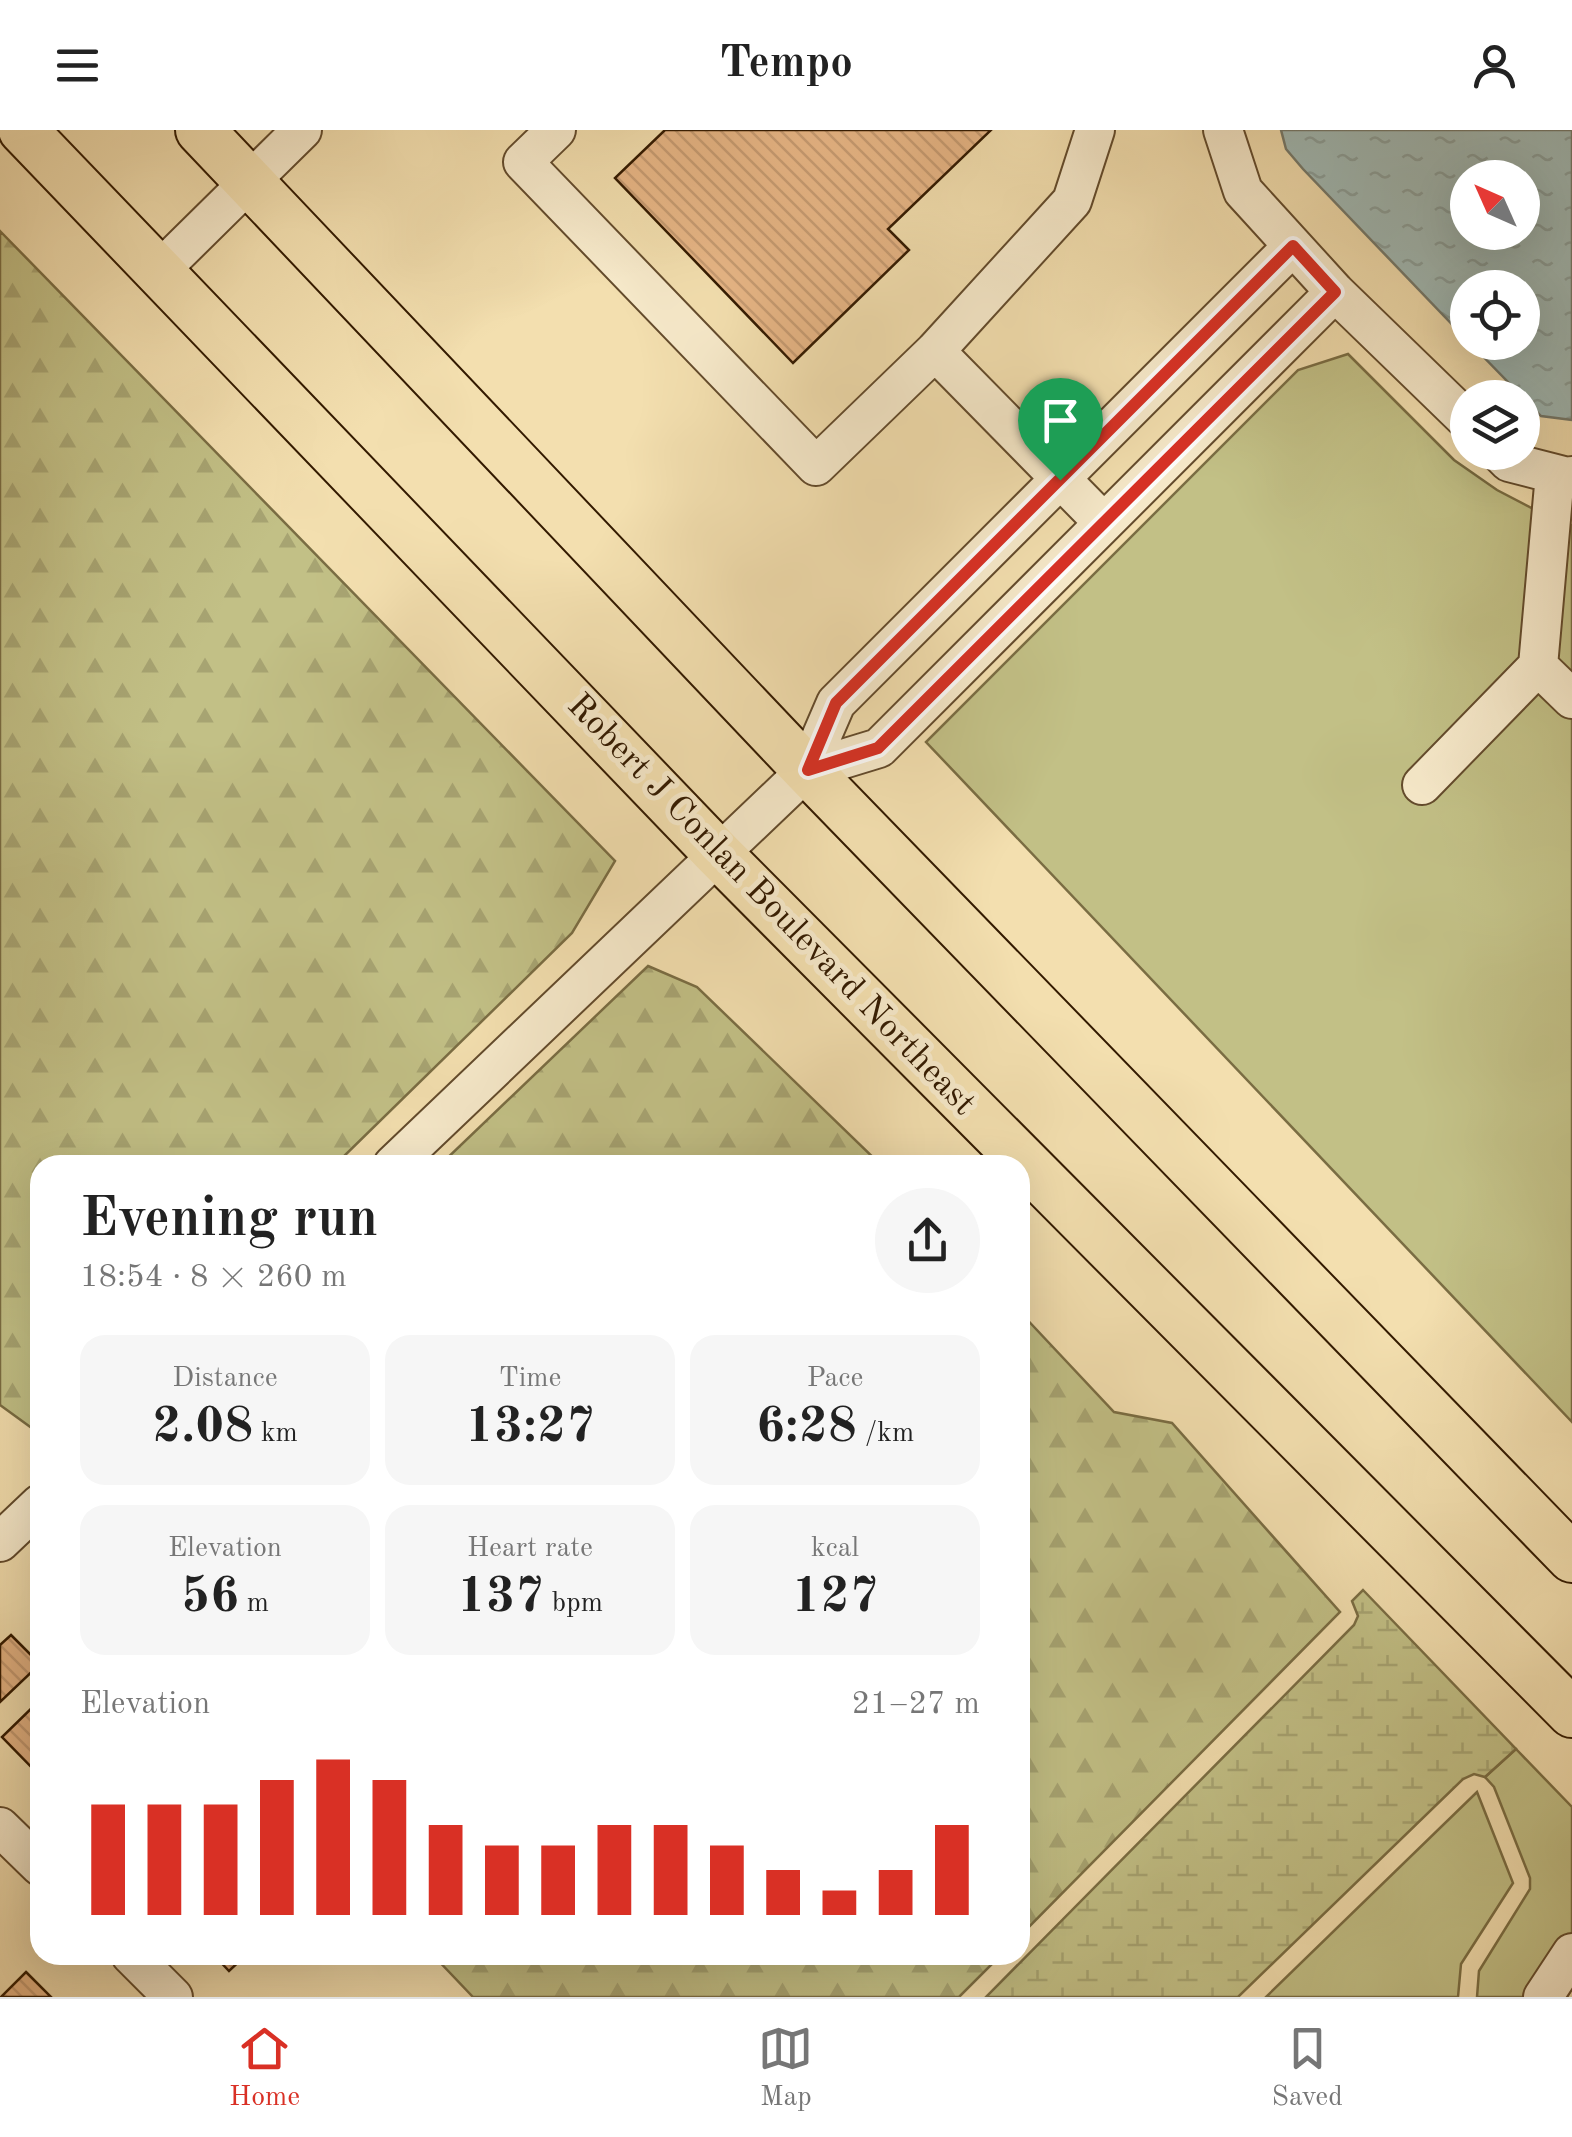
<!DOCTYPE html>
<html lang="en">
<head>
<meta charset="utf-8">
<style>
	body { margin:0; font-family:"Old Standard TT",serif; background:#f6f6f6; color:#222; height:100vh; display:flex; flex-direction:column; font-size:38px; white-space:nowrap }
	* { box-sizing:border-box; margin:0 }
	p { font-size:32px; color:#767676 }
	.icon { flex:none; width:55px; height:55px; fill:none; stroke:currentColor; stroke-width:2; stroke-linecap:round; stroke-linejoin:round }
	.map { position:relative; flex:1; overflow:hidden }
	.side { position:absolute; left:30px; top:1025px; width:1000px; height:810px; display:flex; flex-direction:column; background:#fff; border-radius:30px; box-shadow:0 10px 40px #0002 }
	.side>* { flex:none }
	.needle { width:65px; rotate:315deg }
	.controls { position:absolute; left:1450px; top:30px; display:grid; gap:20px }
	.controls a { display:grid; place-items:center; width:90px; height:90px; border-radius:50%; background:#fff; box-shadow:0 10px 40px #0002; font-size:50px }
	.pin { position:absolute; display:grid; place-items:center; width:85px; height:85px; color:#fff; margin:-102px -42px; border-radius:50% 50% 50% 0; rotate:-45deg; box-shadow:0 0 10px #0007 }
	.pin .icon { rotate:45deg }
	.round { display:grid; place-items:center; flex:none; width:105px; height:105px; border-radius:52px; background:#f6f6f6 }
	.head { display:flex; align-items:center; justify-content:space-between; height:170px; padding:0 50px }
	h1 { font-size:55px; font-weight:700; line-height:75px }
	.metrics { display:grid; grid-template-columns:repeat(3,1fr); gap:15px; height:170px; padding:10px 50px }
	.metrics div { display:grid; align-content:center; border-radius:25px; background:#f6f6f6; text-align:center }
	.metrics b { font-size:50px; font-weight:700 }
	.metrics small { font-size:28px; font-weight:400 }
	.metrics p { font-size:28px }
	.chart { height:280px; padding:20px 50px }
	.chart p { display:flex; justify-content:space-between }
	.chart svg { width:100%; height:180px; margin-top:10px; stroke:#d93025; stroke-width:6 }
	header { display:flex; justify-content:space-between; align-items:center; height:130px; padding:0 50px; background:#fff; font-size:45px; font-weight:700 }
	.tabs { display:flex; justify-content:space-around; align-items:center; height:140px; border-top:2px solid #e0e0e0; background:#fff; font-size:28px; color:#767676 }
	.tabs a { display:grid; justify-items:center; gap:5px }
	.tabs .current { color:#d93025 }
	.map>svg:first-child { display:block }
</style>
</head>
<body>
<header><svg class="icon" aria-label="menu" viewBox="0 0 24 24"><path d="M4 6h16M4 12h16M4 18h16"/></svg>Tempo<svg class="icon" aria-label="person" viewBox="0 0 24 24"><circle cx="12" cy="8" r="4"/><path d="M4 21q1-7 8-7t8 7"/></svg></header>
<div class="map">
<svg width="1572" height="1867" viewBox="0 0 1572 1867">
	<defs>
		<pattern id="forest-firs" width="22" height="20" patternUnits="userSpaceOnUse" patternTransform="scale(2.5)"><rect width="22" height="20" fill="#c2c086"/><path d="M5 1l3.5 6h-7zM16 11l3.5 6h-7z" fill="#a7a472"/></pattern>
		<pattern id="wetland-marsh" width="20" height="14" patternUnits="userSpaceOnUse" patternTransform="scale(2.5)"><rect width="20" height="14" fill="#c2c086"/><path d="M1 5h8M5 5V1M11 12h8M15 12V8" fill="none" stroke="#a7a472"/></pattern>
		<pattern id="water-ripples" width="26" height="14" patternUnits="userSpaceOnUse" patternTransform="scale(2.5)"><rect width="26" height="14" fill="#a0bab6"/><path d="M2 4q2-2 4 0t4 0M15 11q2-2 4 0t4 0" fill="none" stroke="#8a9f9b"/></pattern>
		<pattern id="building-back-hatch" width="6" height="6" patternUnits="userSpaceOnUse" patternTransform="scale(2.5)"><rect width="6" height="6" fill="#e7b686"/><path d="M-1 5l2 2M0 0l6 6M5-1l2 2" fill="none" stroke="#c79c72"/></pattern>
	</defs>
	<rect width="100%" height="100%" fill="#f3dfaf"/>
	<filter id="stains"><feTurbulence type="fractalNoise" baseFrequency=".002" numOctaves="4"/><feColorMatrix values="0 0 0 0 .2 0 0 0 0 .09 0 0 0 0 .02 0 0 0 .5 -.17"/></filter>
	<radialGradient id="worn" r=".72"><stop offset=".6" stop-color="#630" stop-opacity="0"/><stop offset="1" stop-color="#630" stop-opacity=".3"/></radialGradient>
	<path fill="#c2c086" stroke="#7a6d43" stroke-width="2.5" d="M1348,224L1454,330L1497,360L1568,397L1572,395V1292L926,612L1298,240Z
		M1516,1619L1572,1677V1859L1567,1867H1477L1479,1841L1530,1759V1748L1494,1657L1485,1647Z
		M1477,1662L1513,1753L1461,1834L1458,1867H1266Z"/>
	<path fill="url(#forest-firs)" stroke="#7a6d43" stroke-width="2.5" d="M0,101L615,731L572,803L335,1035H40V1304L0,1275Z
		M648,836L697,857L881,1035H440Z
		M1020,1182L1114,1282L1172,1293L1340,1482L1020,1806Z
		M433,1825H1001L959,1867H473Z"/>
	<path fill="url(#wetland-marsh)" stroke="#7a6d43" stroke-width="2.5" d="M1363,1460L1516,1619L1485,1647L1474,1644L1463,1649L1238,1867H986L1354,1495L1358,1486L1352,1471Z"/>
	<path fill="url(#water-ripples)" stroke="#747a6d" stroke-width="2.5" fill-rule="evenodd" d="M1281,0H1572V290L1541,286L1470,213L1522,212V158H1468L1467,210L1303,39L1286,19ZM1468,48H1522V102H1468Z"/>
	<path fill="url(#building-back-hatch)" stroke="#331a00" stroke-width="2.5" d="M665,0H991L888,99L909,120L793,233L615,48Z
		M11,1505L40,1534L0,1572V1515Z
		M40,1570V1646L2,1607Z
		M214,1825H246L229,1841Z
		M26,1842L51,1867H1Z"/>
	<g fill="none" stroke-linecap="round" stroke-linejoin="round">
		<defs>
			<path id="minor" d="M556,0L523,32L816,336L935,221L1072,71L1095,0
				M1223,0L1243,61L1335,162L1468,291
				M1293,116L836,573L807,640L879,618L1335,162
				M159,141L302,0
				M935,221L1104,393
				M1499,322L1509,332L1567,347L1572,346
				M1538,536L1572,569
				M1422,655L1538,536L1555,344
				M393,1035L807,640
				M0,1412L40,1374
				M0,1697L40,1736
				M131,1825L173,1867
				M1543,1867L1572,1823"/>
			<path id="major" d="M23,0L718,724L1572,1583
				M200,0L807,640L1572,1428"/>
		</defs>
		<use href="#minor" stroke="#634b2c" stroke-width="42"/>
		<use href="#major" stroke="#331a00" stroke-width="52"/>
		<use href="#minor" stroke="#f7eacb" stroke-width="38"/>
		<use href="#major" stroke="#f3dfaf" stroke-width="48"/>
	</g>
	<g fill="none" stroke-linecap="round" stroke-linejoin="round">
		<defs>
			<path id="route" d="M1293,116L1335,162L878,618L808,640L836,573Z"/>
		</defs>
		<use href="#route" stroke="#fff" stroke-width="20"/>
		<use href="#route" stroke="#d93025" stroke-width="12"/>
	</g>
	<g text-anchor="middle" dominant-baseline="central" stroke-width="10" stroke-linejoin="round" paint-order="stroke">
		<g font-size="35" fill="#331a00" stroke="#f7eacb">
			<text transform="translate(771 775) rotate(46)">Robert J Conlan Boulevard Northeast</text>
		</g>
	</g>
	<rect width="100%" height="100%" filter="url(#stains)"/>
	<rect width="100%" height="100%" fill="url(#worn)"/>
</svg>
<div class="controls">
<a><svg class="needle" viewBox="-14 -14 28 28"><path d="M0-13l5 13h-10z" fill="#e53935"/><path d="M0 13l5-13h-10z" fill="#767676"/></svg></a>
<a><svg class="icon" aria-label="locate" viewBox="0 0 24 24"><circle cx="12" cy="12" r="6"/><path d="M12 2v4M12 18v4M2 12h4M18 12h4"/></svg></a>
<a><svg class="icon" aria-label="layers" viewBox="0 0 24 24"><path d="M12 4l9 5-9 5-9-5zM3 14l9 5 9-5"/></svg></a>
</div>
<div class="pin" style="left:1060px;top:350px;background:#1e9e55"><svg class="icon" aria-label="arrive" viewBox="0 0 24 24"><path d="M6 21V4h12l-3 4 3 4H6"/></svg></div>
<section class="side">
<div class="head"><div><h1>Evening run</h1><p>18:54 · 8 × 260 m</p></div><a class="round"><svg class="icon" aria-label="share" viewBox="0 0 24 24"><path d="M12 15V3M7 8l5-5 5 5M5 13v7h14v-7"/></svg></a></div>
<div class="metrics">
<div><p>Distance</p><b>2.08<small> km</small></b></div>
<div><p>Time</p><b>13:27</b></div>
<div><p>Pace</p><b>6:28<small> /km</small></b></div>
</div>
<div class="metrics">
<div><p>Elevation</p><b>56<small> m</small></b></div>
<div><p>Heart rate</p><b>137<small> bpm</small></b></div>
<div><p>kcal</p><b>127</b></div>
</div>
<div class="chart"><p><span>Elevation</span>21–27 m</p>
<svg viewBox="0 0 160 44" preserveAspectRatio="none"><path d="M5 44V17M15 44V17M25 44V17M35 44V11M45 44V6M55 44V11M65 44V22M75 44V27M85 44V27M95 44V22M105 44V22M115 44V27M125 44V33M135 44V38M145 44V33M155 44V22"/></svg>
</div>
</section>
</div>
<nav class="tabs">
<a class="current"><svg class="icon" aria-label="home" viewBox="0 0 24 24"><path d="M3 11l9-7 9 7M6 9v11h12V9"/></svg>Home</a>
<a><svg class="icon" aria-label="map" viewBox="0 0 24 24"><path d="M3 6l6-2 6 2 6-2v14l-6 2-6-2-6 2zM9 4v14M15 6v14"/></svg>Map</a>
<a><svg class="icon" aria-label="saved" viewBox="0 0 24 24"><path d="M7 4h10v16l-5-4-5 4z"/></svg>Saved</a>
</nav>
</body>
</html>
